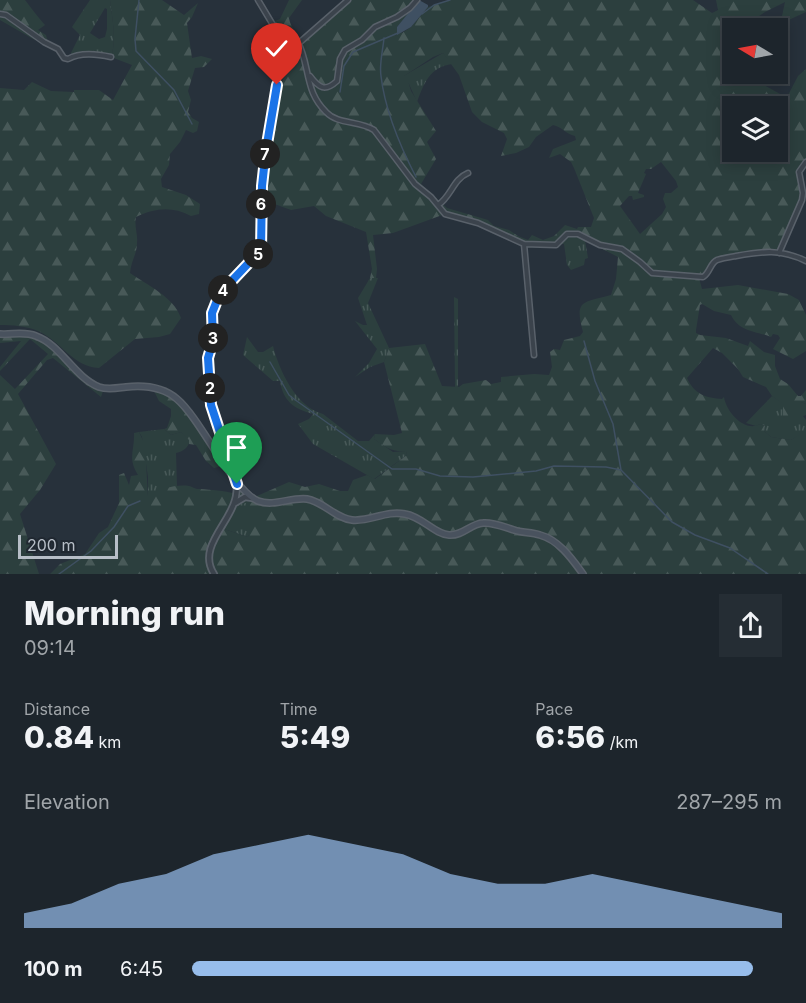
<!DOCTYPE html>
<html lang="en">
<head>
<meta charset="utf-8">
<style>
	body { margin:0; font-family:Inter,sans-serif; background:#252d34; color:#f1f3f6; height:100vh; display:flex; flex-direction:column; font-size:22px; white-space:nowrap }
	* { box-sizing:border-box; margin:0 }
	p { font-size:20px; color:#a0a5a9 }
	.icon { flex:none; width:33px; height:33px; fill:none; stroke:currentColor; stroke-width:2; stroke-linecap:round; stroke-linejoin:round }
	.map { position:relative; height:574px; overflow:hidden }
	.details { display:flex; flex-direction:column; background:#1d252c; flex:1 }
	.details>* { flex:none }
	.needle { width:39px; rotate:280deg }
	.controls { position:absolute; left:722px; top:18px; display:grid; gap:12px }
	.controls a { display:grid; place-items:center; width:66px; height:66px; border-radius:0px; background:#1d252c; box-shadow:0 3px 15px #0003,0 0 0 2px #3b4248; font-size:30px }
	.scale { position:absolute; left:18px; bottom:15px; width:100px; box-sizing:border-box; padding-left:6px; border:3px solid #b7bec7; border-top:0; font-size:16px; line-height:21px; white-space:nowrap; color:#b7bec7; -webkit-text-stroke:4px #202831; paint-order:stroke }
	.pin { position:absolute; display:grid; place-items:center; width:51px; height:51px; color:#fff; margin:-62px -26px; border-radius:50% 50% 50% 0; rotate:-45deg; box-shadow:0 0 6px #0007 }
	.pin .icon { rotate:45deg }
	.km { position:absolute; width:30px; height:30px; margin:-15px; border-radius:50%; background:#222; color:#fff; font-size:16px; line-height:30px; text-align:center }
	.round { display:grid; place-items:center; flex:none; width:63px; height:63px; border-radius:0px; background:#252d34 }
	.overview { display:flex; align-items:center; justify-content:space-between; height:102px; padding:0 24px }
	h1 { font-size:33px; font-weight:800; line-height:45px }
	.figures { display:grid; grid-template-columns:repeat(3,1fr); gap:9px; height:102px; padding:6px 24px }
	.figures div { display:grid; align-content:center }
	.figures b { font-size:30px; font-weight:800 }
	.figures small { font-size:16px; font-weight:400 }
	.figures p { font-size:16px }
	.chart { height:168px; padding:12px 24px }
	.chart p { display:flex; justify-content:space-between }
	.chart svg { width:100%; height:108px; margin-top:6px; fill:#97bdeb; opacity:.7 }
	ul { padding:0 24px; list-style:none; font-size:20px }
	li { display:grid; grid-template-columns:96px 72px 1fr; align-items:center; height:45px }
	li i { height:15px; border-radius:8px; background:#97bdeb }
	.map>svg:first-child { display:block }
</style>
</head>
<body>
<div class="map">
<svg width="806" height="574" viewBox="0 0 806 574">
	<defs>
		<pattern id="grass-tufts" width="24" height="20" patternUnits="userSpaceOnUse" patternTransform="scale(1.5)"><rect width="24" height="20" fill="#2c3f3e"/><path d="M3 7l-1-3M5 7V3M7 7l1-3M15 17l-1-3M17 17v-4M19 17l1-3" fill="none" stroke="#485958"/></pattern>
		<pattern id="forest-firs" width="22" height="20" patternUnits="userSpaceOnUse" patternTransform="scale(1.5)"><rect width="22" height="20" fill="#2c3f3e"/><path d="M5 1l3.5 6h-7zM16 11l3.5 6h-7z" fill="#485958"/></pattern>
	</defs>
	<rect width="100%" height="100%" fill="#27313b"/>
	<path fill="url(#grass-tufts)" fill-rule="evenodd" d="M90,0H110C112,17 117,40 111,57L103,55L72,56L71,53L80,35L72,27ZM105,8L107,9V29L105,37L99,39L90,33Z
		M443,53L452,64C430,67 424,83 417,102L409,84L402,77Z
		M571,236L585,240L588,258L585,259L584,265L571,270L567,265L564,244Z
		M370,278H378L368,303L389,348L384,362L370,367L355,377L369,363L377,349L355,321L363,325H367L358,298Z
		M454,297L458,299V387H455Z
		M247,337L258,352H263L273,346C279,370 296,407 323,414L358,441H369L375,434L374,439L393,452L406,451L407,455L374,479L313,444L298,424L309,419L313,414C294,409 283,401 280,381H273L243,355Z
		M772,396L784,404L783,418L796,412L801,402L806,404V415L803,416L806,420V431L791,440L771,437L764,431L765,426L760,424L756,426L746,423Z
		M164,429L171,435L181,432L190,440C188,448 184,451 176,453L177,487L166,489L148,498V477L142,437L139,432Z
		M237,480L248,494L247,503L254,522L248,537L221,528L233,505Z"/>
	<path fill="url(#forest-firs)" fill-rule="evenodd" d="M0,0H25C32,9 37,16 45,25L38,30L46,35L47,39L44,42L33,39L0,20Z
		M110,0H162L184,15L198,3L192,17L187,23L192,58L201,56L212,59L204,67L195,68L188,91L191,100L188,112L192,118L199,122L197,131L193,133L186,130L180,142L170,154L169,165L161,179L162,187L186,195L200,204L199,214L191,216C172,206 155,208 136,217C134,226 138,234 137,243C137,254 131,261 130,273C147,285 174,297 181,318L170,334L159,337L135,339L99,368C73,367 61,341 38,331C27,326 12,325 0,325V88L24,90L32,82L51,91L74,92V90H99L113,100L132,65L111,57C117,40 112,17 110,0Z
		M289,0H302L289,18C290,27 298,33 298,42L294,43L278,32L272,22L280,19Z
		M348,0H414L410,12L397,27L402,33L411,27L428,7L449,0H693L712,13L718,10L716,0H806V12L771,28H763L782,16L785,2L765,12L744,26L745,28H732V35L725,40L726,45L732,52V74H748L760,83L782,95L785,101L798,76L806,69V162L800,169L802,200L779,253L766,251L714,262L709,272L699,278L702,289L738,285L788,294L799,300L806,315V351L793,359L773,349L780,338L778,335L773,334L771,337C756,331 739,332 731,315L714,311L702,304L700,305L696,330V333L700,335L726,338L748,346L750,341L764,352L775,355V366L780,379L788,384L798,396H801L806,390V404L801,402C801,412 792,417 783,418V404L772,396L766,387L743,377L738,369L722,353L713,348L687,378C694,394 706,398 722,399L724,397C726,412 745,433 760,424L765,426L764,431L771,437L791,440L806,430V574H50L60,564L85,554L99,533L108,527L119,503V475L124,473L129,485L131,476L138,475C127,458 135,450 134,433L139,432L145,445L148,497C160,489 176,484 189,486C194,487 194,489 199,489C212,490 223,490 236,494L237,501L252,498L289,482L305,487L319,484L340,491H348L353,480L367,475L375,479L407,455L406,451C391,452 385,447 374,439L375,434L394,435L402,433L384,362L389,348L425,344L442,386L459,387L463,384L486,380L491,384L501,382V377L534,374L549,375L552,367L550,352L554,349L560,350L564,340L580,336L583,332C574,299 583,303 611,295L616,279L618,257L585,240L581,245L578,238L571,236L564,244L530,245L478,223L445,214L393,233L373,235L377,269L376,278H370L372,269L366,232L326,216L314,206L291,210L258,198V178L265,138L283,79L300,55L298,46ZM443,53L459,75L472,112L482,122L504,133L507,139L501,156L516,153L529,147L536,137L553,125C562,127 566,134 575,136L576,140L553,149L549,158L560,154L571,162L574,168L594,218L591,227H578L577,229L565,225L554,236L543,240L532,235L528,240L518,236L509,230L494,226L488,220L447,208L421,184L436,159L427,142L436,131L411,91L407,78L404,76L433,57ZM732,106H777V152H732ZM661,162L676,181L678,187L671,193H665L663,199L666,207L662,214L640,234L620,206L629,196H632L633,200L644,197V195L638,193L646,174L644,173L646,169H651ZM246,503L253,522L248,537L221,528L233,505Z
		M22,333L42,339L83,376L104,388L101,397L53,358L47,360L18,394L56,464L40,490L20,514L39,574H0V375L15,389L48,354L30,339L0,371V367L21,341L0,343V334Z
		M152,387L178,399L226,465L214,468L206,461L196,445L189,444V440L181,432L171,435L164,429L167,428L171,416V409L159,401Z"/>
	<path fill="#3f5062" d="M419,0L428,5V7L411,27L397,35V27Z"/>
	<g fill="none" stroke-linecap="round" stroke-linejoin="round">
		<path stroke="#3f5062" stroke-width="1.5" d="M139,0L135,39L136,51L174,90L192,124
			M422,14L434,5L450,0
			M384,38C383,50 379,64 381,76C385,111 400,146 416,177
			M340,92L344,66L353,52L398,33
			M584,341L595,381L613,424L621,470
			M270,362L289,395L294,399L392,469H416L440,476L473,477L536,471L554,466L606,467L621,470L672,522L695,535L730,548L768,574
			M59,574L91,551L114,527L128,506L140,501"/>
		<defs>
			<path id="minor" d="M0,14L6,15L44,42L58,49L64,58L68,59C80,52 98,54 111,57
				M273,25C309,35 302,66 313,93C316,100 321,107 326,112C338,125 359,120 374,130L415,184L431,197L445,214L478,223L524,244L556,245L567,234H578L600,245L622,249L640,262L652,273L703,277C710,273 710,263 717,260C723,258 730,257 736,256C763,251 781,249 806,261
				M299,43L348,0
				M310,76C319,88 325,92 337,81L340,59L345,50L362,40L375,27L397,17L410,8L417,0
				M438,205C451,197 453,179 468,173
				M524,244L534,355
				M779,253L802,200L803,193L799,172L806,162
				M237,480L211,406L209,358L213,341L212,313L217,298L258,254L262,245V186L266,150L277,85L272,57L273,25L258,0"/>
			<path id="tertiary" d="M235,503L245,497L252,498
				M214,574C197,548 229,524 235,500C237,494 237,487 237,480"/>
			<path id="secondary" d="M0,334C12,335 24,331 36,336C61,345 74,377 99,387C108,390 117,388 126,387C144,385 163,387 177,399C201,419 233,491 258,501C274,507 291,497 307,499C324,502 335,518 352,520C370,522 386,510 405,514C423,517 434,534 449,535C463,536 470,524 483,523C493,522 504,527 514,530C522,533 531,532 540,535C559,540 572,559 583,574"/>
		</defs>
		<use href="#minor" stroke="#59616a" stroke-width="7"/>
		<use href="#tertiary" stroke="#59616a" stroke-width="8"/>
		<use href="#secondary" stroke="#59616a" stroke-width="8"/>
		<use href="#minor" stroke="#3b434c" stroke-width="4"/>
		<use href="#tertiary" stroke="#3b434c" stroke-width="4.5"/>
		<use href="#secondary" stroke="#49525e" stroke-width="5"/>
	</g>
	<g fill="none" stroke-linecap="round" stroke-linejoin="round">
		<defs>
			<path id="route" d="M237,484L211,405L208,358L213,341L212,313L218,298L225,288L261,250L262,186L266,150L277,85"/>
		</defs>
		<use href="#route" stroke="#fff" stroke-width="12"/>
		<use href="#route" stroke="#1a73e8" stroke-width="8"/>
	</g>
</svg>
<div class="controls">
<a><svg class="needle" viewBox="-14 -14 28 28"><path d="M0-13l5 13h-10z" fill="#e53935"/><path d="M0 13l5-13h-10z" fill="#a0a5a9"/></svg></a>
<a><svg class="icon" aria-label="layers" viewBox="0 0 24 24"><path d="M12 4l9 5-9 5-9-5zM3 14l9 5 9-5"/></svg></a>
</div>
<div class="scale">200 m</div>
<div class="pin" style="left:237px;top:484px;background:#1e9e55"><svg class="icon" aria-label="arrive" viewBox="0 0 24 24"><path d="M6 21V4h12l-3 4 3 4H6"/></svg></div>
<div class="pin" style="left:277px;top:85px;background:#d93025"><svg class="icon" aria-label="check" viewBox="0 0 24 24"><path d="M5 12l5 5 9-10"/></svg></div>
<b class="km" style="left:210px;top:388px">2</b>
<b class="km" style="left:213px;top:338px">3</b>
<b class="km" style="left:223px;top:290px">4</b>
<b class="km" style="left:258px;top:254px">5</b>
<b class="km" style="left:261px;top:204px">6</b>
<b class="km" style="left:265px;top:154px">7</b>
</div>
<section class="details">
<div class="overview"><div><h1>Morning run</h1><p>09:14</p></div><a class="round"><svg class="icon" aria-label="share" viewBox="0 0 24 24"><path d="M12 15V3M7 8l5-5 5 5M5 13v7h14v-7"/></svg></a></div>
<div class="figures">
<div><p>Distance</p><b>0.84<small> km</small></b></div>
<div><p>Time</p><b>5:49</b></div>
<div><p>Pace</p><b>6:56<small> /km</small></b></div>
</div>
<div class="chart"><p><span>Elevation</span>287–295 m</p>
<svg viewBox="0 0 160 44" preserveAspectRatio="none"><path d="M0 44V38L10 34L20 26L30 22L40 14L50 10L60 6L70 10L80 14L90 22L100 26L110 26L120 22L130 26L140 30L150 34L160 38V44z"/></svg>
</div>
<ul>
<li><b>100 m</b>6:45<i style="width:95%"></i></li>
</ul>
</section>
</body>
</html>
